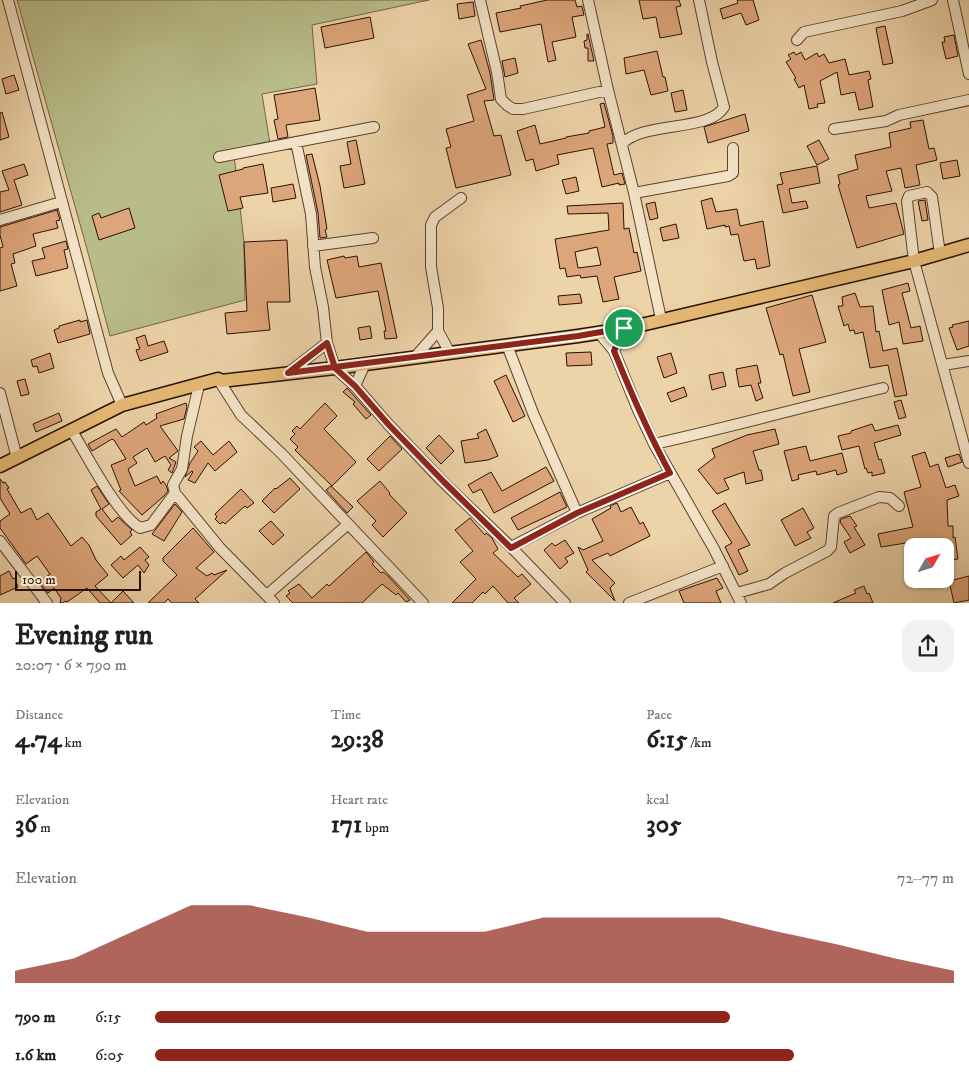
<!DOCTYPE html>
<html lang="en">
<head>
<meta charset="utf-8">
<style>
	body { margin:0; font-family:"IM FELL DW Pica",serif; background:#f2f2f2; color:#202124; height:100vh; display:flex; flex-direction:column; font-size:19px; white-space:nowrap }
	* { box-sizing:border-box; margin:0 }
	p { font-size:16px; color:#757577 }
	.icon { flex:none; width:28px; height:28px; fill:none; stroke:currentColor; stroke-width:2; stroke-linecap:round; stroke-linejoin:round }
	.map { position:relative; height:603px; overflow:hidden }
	.drawer { display:flex; flex-direction:column; background:#fff; flex:1 }
	.drawer>* { flex:none }
	.needle { width:32px; rotate:51deg }
	.fabs { position:absolute; left:904px; top:538px; display:grid; gap:10px }
	.fabs a { display:grid; place-items:center; width:50px; height:50px; border-radius:10px; background:#fff; box-shadow:0 1px 4px #0004; font-size:25px }
	.scale { position:absolute; left:15px; bottom:12px; width:126px; box-sizing:border-box; padding-left:5px; border:2px solid #2a1005; border-top:0; font-size:14px; line-height:18px; white-space:nowrap; color:#2a1005; -webkit-text-stroke:4px #f3e2c6; paint-order:stroke }
	.pin { position:absolute; display:grid; place-items:center; width:42px; height:42px; color:#fff; margin:-21px; border:2px solid #fff; border-radius:50%; box-shadow:0 1px 5px #0007 }
	.round { display:grid; place-items:center; flex:none; width:52px; height:52px; border-radius:15px; background:#f2f2f2 }
	.summary { display:flex; align-items:center; justify-content:space-between; height:85px; padding:0 15px }
	h1 { font-size:28px; font-weight:700; line-height:38px }
	.stats { display:grid; grid-template-columns:repeat(3,1fr); gap:8px; height:85px; padding:5px 15px }
	.stats div { display:grid; align-content:center }
	.stats b { font-size:25px; font-weight:700 }
	.stats small { font-size:14px; font-weight:400 }
	.stats p { font-size:14px }
	.chart { height:140px; padding:10px 15px }
	.chart p { display:flex; justify-content:space-between }
	.chart svg { width:100%; height:90px; margin-top:5px; fill:#8f2418; opacity:.7 }
	ul { padding:0 15px; list-style:none; font-size:16px }
	li { display:grid; grid-template-columns:80px 60px 1fr; align-items:center; height:38px }
	li i { height:12px; border-radius:6px; background:#8f2418 }
	.map>svg:first-child { display:block }
</style>
</head>
<body>
<div class="map">
<svg width="969" height="603" viewBox="0 0 969 603">
	<rect width="100%" height="100%" fill="#edd3a8"/>
	<filter id="stains"><feTurbulence type="fractalNoise" baseFrequency=".004" numOctaves="4"/><feColorMatrix values="0 0 0 0 .2 0 0 0 0 .09 0 0 0 0 .02 0 0 0 .5 -.17"/></filter>
	<radialGradient id="worn" r=".72"><stop offset=".6" stop-color="#630" stop-opacity="0"/><stop offset="1" stop-color="#630" stop-opacity=".3"/></radialGradient>
	<path fill="#b8bc88" stroke="#716646" d="M17,0H429L312,25L317,84L262,94L270,144L234,155L244,242L245,300L110,336L87,249Z"/>
	<path fill="#dda57a" stroke="#2a1005" fill-rule="evenodd" d="M547,0H575L577,7L582,6L584,15L572,17L576,37L552,42L556,60L548,62L541,24L500,32L496,13L521,8L520,6Z
		M639,0H679L681,6L676,7L682,34L660,38L656,17L643,19Z
		M737,0H753L759,20L746,25L741,13L723,19L720,9L738,3Z
		M473,2L475,16L459,19L457,4Z
		M370,17L374,38L325,48L321,27Z
		M885,26L893,63L883,65L876,28Z
		M587,34H588L594,61H588V48H585L584,41L587,40Z
		M954,35L958,56L946,59L942,42H945L944,37Z
		M481,40L490,73L494,100L484,101L494,136L501,135L511,175L456,188L446,148L451,147L446,129L474,121L467,95L486,89L468,44Z
		M657,51L663,77H665L668,91L651,95L644,70L626,74L624,58Z
		M794,52L796,55L801,52L805,60L817,53L819,57L824,54L829,63L845,59L849,75L869,71L871,79L868,80L873,107L859,110L855,92L841,95L837,72L820,81L825,103L817,104L818,107L809,109L804,85L799,88L794,79L796,78L786,62L791,59L788,55Z
		M515,58L518,73L505,77L502,61Z
		M14,75L19,90L6,94L2,79Z
		M315,88L320,120L286,125L288,137L278,139L274,120L278,119L274,95Z
		M683,90L687,110L675,112L671,93Z
		M604,103L613,136V143L607,144L614,175L622,173L625,184L619,185V183L602,187L593,148L557,155L559,164L536,171L533,159L526,161L517,131L535,125L540,144L566,138V137L589,133V131L605,127L600,104Z
		M2,112L9,137L0,140V113Z
		M745,114L749,131L708,143L704,127Z
		M923,120L929,149L934,148L937,160L916,165L920,185L905,188L901,168L886,171L892,191L866,196L869,208L896,203L904,234L857,248L838,185L840,184L838,175L858,169L855,155L891,147L889,133L911,128L910,122Z
		M356,140L365,184L344,188L340,166L351,164L347,142Z
		M819,140L829,159L817,165L807,146Z
		M312,154L320,186L327,229L325,230L327,237L320,238L318,213L306,155Z
		M957,160L960,176L943,179L940,163Z
		M24,164L28,175L14,180L22,205L0,212V192L9,190L2,171Z
		M263,164L268,193L240,197L243,208L228,211L219,175L243,169V168Z
		M817,166L820,183L789,189L792,203L806,201L808,208L783,213L777,185L783,184L780,173Z
		M576,177L579,191L566,194L562,180Z
		M293,184L296,198L273,202L271,188Z
		M712,198L716,212L737,209L740,226L763,221L770,266L757,269L755,259L744,261L738,234L731,235L729,226L725,227V225L707,229L701,201Z
		M925,200L928,220L922,221L918,201Z
		M655,202L658,218L650,220L646,204Z
		M623,203L624,229L629,228L634,253L637,252L641,271L614,277L619,299L603,302L597,276L581,278L580,275L567,277L565,268L560,269L555,239L609,230L608,213L568,214L567,206ZM597,247L601,265L578,268L575,252Z
		M129,208L135,228L99,240L92,216L99,213L101,218Z
		M57,210L60,220L56,221L58,228L33,234L36,246L13,254L15,263L11,264L17,286L0,291V248L3,247L0,235V227Z
		M676,224L679,238L663,241L660,228Z
		M287,240L290,302H267L270,330L227,334L225,313L247,311L244,242Z
		M66,241L68,249L64,250L68,268L36,276L32,261L45,258L42,248Z
		M344,256L345,258L357,256L359,267L381,263L397,338L385,339L384,331H386L378,291L336,298L327,260Z
		M908,283L910,291L902,293L911,328L920,326L923,341L903,344L899,322L889,325L882,290Z
		M855,293L860,307L873,306L876,332L879,331L883,351L897,348L907,395L895,397L888,365L870,368L863,332L855,334L854,330L850,331L848,324L844,326L838,306H843L842,297Z
		M580,294L582,303L559,305L558,296Z
		M812,295L826,342L799,349L810,392L793,396L783,354L780,355L766,308Z
		M80,320V322L87,320L90,334L58,343L54,330L59,328V326Z
		M969,321V346L957,350L949,328L953,327L952,325Z
		M370,326L372,338L360,340L358,328Z
		M145,335L148,346L164,341L168,352L140,361L136,350L140,349L136,338Z
		M591,352L592,365L567,366L566,353Z
		M50,353L54,368L39,373L37,366L33,367L31,360Z
		M671,353L677,373L664,378L657,357Z
		M757,365L761,383H758L763,398L756,401L751,385L739,387L736,369Z
		M723,372L726,386L712,390L709,375Z
		M506,375L525,416L513,422L494,381Z
		M25,379L29,394L21,396L17,381Z
		M684,387L687,396L671,402L667,393Z
		M347,388L371,415L366,419L353,404L355,402L343,392Z
		M901,400L906,417L899,419L894,402Z
		M186,403L187,407L184,419L160,426L178,451L169,458L176,462L172,473L168,470L171,465L165,456L155,462L147,448L133,457L137,463L128,469L135,486L157,476L161,484L163,481L166,485L168,491L164,496L142,515L119,491L121,490L111,465L126,459L114,440L112,439L92,451L88,444L116,429L122,437L144,422L146,425L157,418L156,414Z
		M325,403L337,416L324,429L356,462L332,486L295,450L298,447L290,439L295,434L292,431L297,426L300,429Z
		M59,413L62,421L36,432L33,424Z
		M872,424L875,431L898,425L901,435L874,443L879,460L881,459L885,473L872,476V472L868,473L866,468L865,469L859,446L842,450L838,436L851,433V431Z
		M486,429L498,456L488,460L465,463L461,441L479,438L477,434Z
		M775,429L779,444L753,451L759,470H761L763,480L746,484L744,472L724,479L729,489L717,494L698,470L715,457L712,449L747,435Z
		M439,435L454,451L441,464L426,448Z
		M390,436L402,449L379,471L367,459Z
		M201,441L213,455L229,441L237,452L215,471L208,463L195,483L188,480L193,472L192,471L185,477L190,463L198,451L194,447Z
		M806,446L810,461L842,453L847,472L837,475L836,470L817,475L816,471L798,475L799,479L792,481L784,451Z
		M925,452L930,467L938,464L946,488L955,485L959,496L947,500L948,526H953V538L955,537L958,559L945,561V546H912V559L906,543L881,547L878,534L913,527L904,492L921,487L912,456Z
		M959,454L962,462L948,467L945,458Z
		M546,467L554,481L494,513L481,489L473,493L468,485L491,472L502,491Z
		M290,478L300,489L274,513L262,501L275,488L276,489Z
		M0,479L3,483L5,482L9,488L7,489L21,513L31,508L37,520L48,513L71,546L82,537L89,545L96,560L108,575L95,586L111,603H100L87,588L67,602L66,601L62,603H60L61,598L54,588L48,593L39,582L50,574L37,556L26,564L0,528V521L10,514L0,498Z
		M380,481L390,493L389,494L407,513L383,537L372,525L376,521L357,501Z
		M97,486L109,504L102,509L112,522L118,517L132,530L130,532L132,535L121,545L96,516V512L101,509L91,490Z
		M331,486L353,507L347,513L326,490Z
		M241,489L254,503L247,508L245,506L225,524L223,522L220,524L215,519L217,517L215,514Z
		M560,492L567,507L518,530L511,518Z
		M617,503L621,512L631,507L640,524L643,522L650,536L610,556L608,553L592,560L615,583L610,588L615,601L586,572L588,570L578,547L583,550L603,541L592,519L611,508L610,506Z
		M725,503L750,545L738,550L748,571L739,575L725,547L732,543L712,511Z
		M175,504L182,512L164,541L152,534Z
		M803,508L814,528L807,532L811,538L795,546L781,520Z
		M850,516L857,526L854,527L865,545L850,553L844,542L851,538L840,522L841,519Z
		M470,518L485,535L486,533L492,538L498,549L493,553L518,577L522,574L531,584L514,598L519,603H508L493,586L485,594L483,592L472,603H452L476,579L460,562L473,551L455,530Z
		M271,521L284,535L273,545L259,531Z
		M193,528L214,552L196,568L207,576L212,573L214,575L227,570L195,599L199,603H172L168,599L164,603H148L177,575L163,561V558Z
		M565,540L574,553L565,558L568,562L560,569L544,550L552,543L555,546Z
		M140,547L149,557L145,560L149,565L144,573L138,565L123,578L111,565L121,556L124,560Z
		M366,552L374,562L372,564L381,573L383,572L388,576L410,600L406,602L398,593L396,595L382,584L362,603H293L286,596L290,593L288,591L299,584L312,598L327,584L329,586Z
		M9,571L13,579L15,578L18,587L0,595V576Z
		M969,576V600L954,603L949,581Z
		M717,578L723,588L716,591L721,603H684L679,591Z
		M864,586L867,594L869,593L873,603H833L856,593L854,590Z
		M123,591L134,603H111Z"/>
	<g fill="none" stroke-linecap="round" stroke-linejoin="round">
		<defs>
			<path id="minor" d="M8,0L108,373L122,405
				M480,0L497,72L501,99L507,105L513,109H523L608,90
				M588,0L608,90L634,193L661,319
				M953,0L969,74
				M797,40L804,32L902,11L932,0
				M834,129L886,121L899,115L969,100
				M296,142L311,214L315,267L323,307L327,343L335,368L355,386L388,424L443,482L511,547L565,603
				M622,144C643,121 710,132 724,107L712,62L699,0
				M219,157L374,127
				M634,193L728,176L733,173V148
				M0,220L61,202
				M313,246L373,238
				M940,254L932,197L927,192L909,196L907,201L914,261L969,463
				M599,333L614,351L638,410L654,444L714,549L741,603
				M507,345L533,413L577,513
				M614,351L624,329
				M450,353L438,331V308L431,267V225L435,217L461,198
				M415,357L438,331
				M943,365L969,361
				M288,373L327,343
				M218,379L241,415L281,453L423,603
				M199,385L187,436L182,469L173,485L175,493L220,548L274,603
				M355,386L365,364
				M0,393L17,458
				M72,431C88,457 116,513 140,528L151,525L175,493
				M654,444C731,427 806,406 883,388
				M0,541L47,603
				M511,547L577,513L670,473
				M737,593L769,584L785,573L827,551L831,547L834,516L838,513L879,497L890,498L899,506
				M267,595L347,525
				M629,603L723,566"/>
			<path id="major" d="M0,466L122,405L218,379L221,381L335,368L578,336L624,329L914,261L969,245"/>
		</defs>
		<use href="#minor" stroke="#5b412e" stroke-width="12"/>
		<use href="#major" stroke="#2a1005" stroke-width="15"/>
		<use href="#minor" stroke="#f3e2c6" stroke-width="10"/>
		<use href="#major" stroke="#e6ba74" stroke-width="12"/>
	</g>
	<g fill="none" stroke-linecap="round" stroke-linejoin="round">
		<defs>
			<path id="route" d="M624,328L578,336L288,373L327,343L335,368L355,386L388,424L444,482L511,548L577,513L670,473C648,433 631,393 614,351L624,328"/>
		</defs>
		<use href="#route" stroke="#fff" stroke-width="10"/>
		<use href="#route" stroke="#8f2418" stroke-width="6"/>
	</g>
	<rect width="100%" height="100%" filter="url(#stains)"/>
	<rect width="100%" height="100%" fill="url(#worn)"/>
</svg>
<div class="fabs">
<a><svg class="needle" viewBox="-14 -14 28 28"><path d="M0-13l5 13h-10z" fill="#e53935"/><path d="M0 13l5-13h-10z" fill="#757577"/></svg></a>
</div>
<div class="scale">100 m</div>
<div class="pin" style="left:624px;top:328px;background:#1e9e55"><svg class="icon" aria-label="arrive" viewBox="0 0 24 24"><path d="M6 21V4h12l-3 4 3 4H6"/></svg></div>
</div>
<section class="drawer">
<div class="summary"><div><h1>Evening run</h1><p>20:07 · 6 × 790 m</p></div><a class="round"><svg class="icon" aria-label="share" viewBox="0 0 24 24"><path d="M12 15V3M7 8l5-5 5 5M5 13v7h14v-7"/></svg></a></div>
<div class="stats">
<div><p>Distance</p><b>4.74<small> km</small></b></div>
<div><p>Time</p><b>29:38</b></div>
<div><p>Pace</p><b>6:15<small> /km</small></b></div>
</div>
<div class="stats">
<div><p>Elevation</p><b>36<small> m</small></b></div>
<div><p>Heart rate</p><b>171<small> bpm</small></b></div>
<div><p>kcal</p><b>305</b></div>
</div>
<div class="chart"><p><span>Elevation</span>72–77 m</p>
<svg viewBox="0 0 160 44" preserveAspectRatio="none"><path d="M0 44V38L10 32L20 19L30 6L40 6L50 12L60 19L70 19L80 19L90 12L100 12L110 12L120 12L130 19L140 25L150 32L160 38V44z"/></svg>
</div>
<ul>
<li><b>790 m</b>6:15<i style="width:72%"></i></li>
<li><b>1.6 km</b>6:05<i style="width:80%"></i></li>
</ul>
</section>
</body>
</html>
